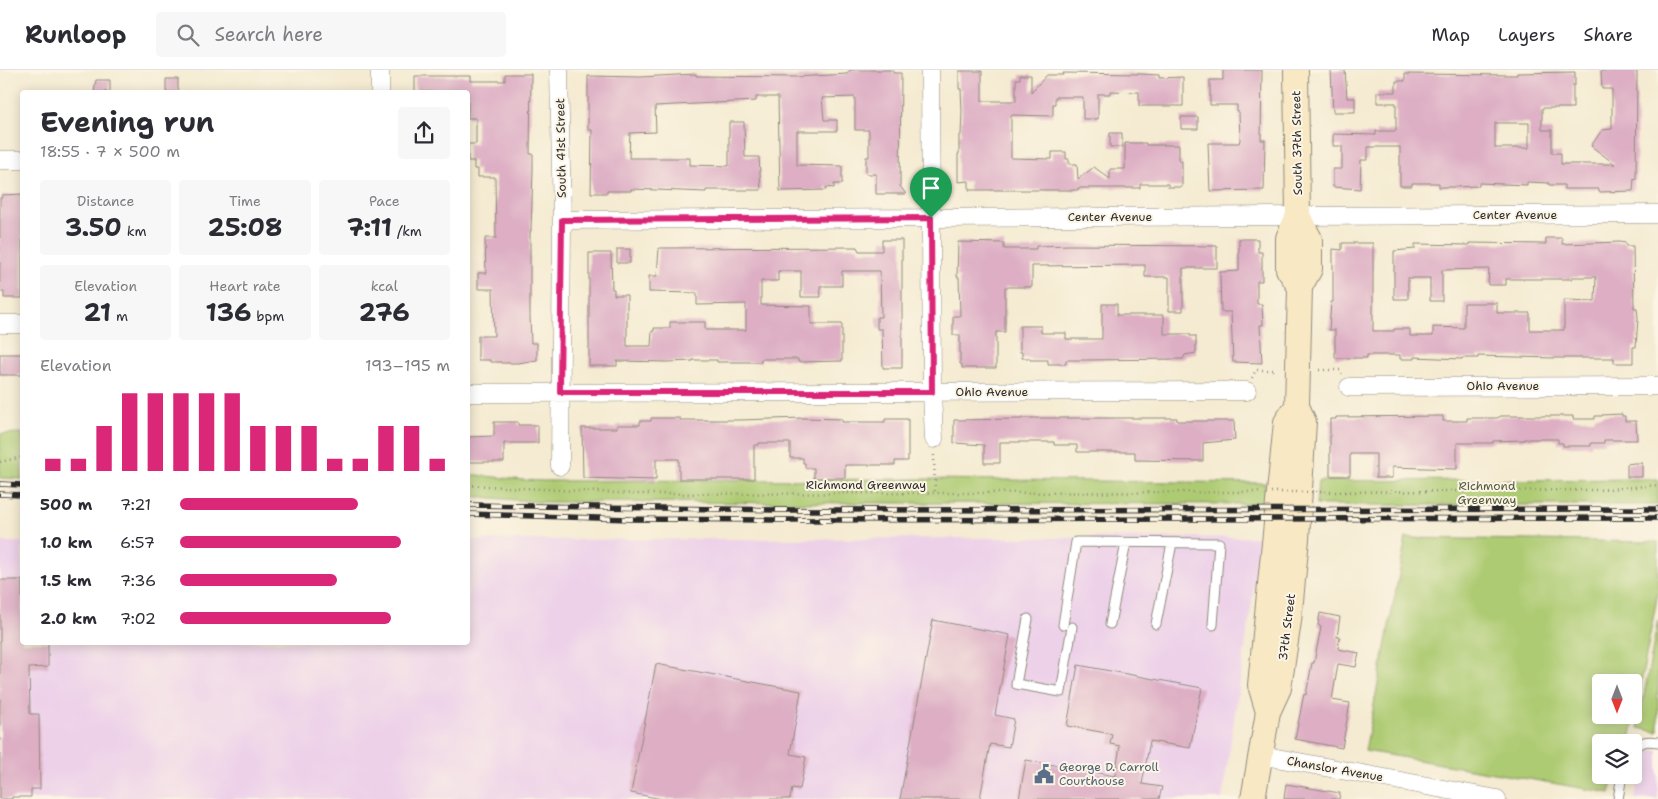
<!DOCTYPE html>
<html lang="en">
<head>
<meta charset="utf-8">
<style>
	body { margin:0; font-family:"Shantell Sans",sans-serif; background:#f7f7f7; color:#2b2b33; height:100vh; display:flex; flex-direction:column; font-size:19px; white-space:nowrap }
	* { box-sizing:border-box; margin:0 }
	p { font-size:16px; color:#7c7c81 }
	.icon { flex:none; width:28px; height:28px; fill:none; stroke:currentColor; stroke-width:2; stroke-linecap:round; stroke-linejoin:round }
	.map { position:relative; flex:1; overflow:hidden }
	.details { position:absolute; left:20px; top:20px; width:450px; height:555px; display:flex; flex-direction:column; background:#fff; border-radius:5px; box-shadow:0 2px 12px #0003 }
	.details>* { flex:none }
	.needle { width:32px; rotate:180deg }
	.fabs { position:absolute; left:1592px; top:604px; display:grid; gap:10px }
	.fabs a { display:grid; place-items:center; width:50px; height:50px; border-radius:5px; background:#fff; box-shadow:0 2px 12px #0003; font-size:25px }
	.pin { position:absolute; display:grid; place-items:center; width:42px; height:42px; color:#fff; margin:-51px -21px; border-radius:50% 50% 50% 0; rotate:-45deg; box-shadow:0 0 5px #0007 }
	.pin .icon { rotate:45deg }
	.round { display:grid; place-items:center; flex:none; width:52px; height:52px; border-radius:5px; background:#f7f7f7 }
	.overview { display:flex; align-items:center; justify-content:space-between; height:85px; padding:0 20px }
	h1 { font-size:28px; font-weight:700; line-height:38px }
	.stats { display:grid; grid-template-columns:repeat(3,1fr); gap:8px; height:85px; padding:5px 20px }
	.stats div { display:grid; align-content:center; border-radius:5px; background:#f7f7f7; text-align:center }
	.stats b { font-size:25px; font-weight:700 }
	.stats small { font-size:14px; font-weight:400 }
	.stats p { font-size:14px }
	.chart { height:140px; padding:10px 20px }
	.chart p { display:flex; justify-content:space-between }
	.chart svg { width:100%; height:90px; margin-top:5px; stroke:#db2777; stroke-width:6 }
	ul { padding:0 20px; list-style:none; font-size:16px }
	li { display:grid; grid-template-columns:80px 60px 1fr; align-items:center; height:38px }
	li i { height:12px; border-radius:6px; background:#db2777 }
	header { display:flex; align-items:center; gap:30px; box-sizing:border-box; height:70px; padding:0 25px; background:#fff; border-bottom:1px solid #e1e1e2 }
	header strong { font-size:24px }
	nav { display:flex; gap:28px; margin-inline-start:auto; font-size:18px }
	.search { width:350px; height:45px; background:#f7f7f7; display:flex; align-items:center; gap:12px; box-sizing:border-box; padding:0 18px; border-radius:5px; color:#7c7c81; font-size:19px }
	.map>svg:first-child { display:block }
</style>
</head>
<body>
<header>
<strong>Runloop</strong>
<div class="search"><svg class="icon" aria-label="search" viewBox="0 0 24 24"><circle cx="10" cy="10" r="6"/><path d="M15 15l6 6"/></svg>Search here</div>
<nav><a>Map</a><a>Layers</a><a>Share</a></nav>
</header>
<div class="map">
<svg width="1658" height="729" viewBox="0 0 1658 729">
	<rect width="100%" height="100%" fill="#fcf5e5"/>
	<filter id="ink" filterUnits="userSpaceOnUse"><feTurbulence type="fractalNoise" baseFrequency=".02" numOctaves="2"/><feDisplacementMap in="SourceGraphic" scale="10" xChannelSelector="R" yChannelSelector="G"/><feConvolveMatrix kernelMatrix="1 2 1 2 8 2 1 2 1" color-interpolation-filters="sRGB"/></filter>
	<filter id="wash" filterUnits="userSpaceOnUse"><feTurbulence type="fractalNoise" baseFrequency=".0096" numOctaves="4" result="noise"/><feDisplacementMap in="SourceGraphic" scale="20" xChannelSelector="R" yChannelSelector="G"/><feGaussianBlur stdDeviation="1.12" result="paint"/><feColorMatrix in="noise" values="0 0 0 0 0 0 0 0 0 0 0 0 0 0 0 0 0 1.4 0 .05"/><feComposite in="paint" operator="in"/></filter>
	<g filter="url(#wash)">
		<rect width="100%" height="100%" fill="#f5ebd2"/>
		<path fill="#edd1e9" d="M1262,467L1222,729H0V472H22V572H468V470Z
			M1643,678L1658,681V729H1635Z"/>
		<path fill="#adcb72" stroke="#6c7b4e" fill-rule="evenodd" d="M22,363V409L0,408V364Z
			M468,404L523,410L543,411L925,409L1265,413V434L539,432L468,426Z
			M1658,409V435H1316L1318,411Z
			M1406,468L1658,472V522L1631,665L1628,672H1601V705H1615L1610,723L1365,681ZM1634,612V645H1601V612Z
			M1658,549V662L1638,658Z"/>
		<g id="blocks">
			<path fill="#ddaec4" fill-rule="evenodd" d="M850,0H893V3H901L900,116L906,124H876V104H866V87H869V60H855V27L822,28L824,50H837V61H797V95L842,96V114H834V118L826,117V120L780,121L778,27H756V31L655,36L656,62L630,63L629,88H690V95L729,96V52H744L745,87H759L761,120H706V122L631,119V121H607V123H591L592,60H588V6L640,7L696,4V6L796,7L847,4Z
				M1223,0H1262L1261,70H1265L1264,120L1210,121L1208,73H1239L1240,70L1239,42H1237V35H1210V10H1223Z
				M1331,0H1345L1347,28H1355V42H1333Z
				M1632,0L1637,2L1636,110L1634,108L1633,121L1599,122V119H1564V115H1549V113L1527,112V115L1479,113V116L1455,117H1439V113H1412V116H1400V77H1368V88H1367V90H1361L1360,119L1333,117V99H1342V76H1333V64L1376,65V61H1396V33H1377V22H1396V11H1405V4L1517,5V3L1575,2V15H1573V38H1542V60H1552V83H1561V94H1615L1591,76L1602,60L1612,59V19H1602L1601,1ZM1495,53H1529V78H1495Z
				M959,1H982V31H1016V9H1020V5H1031V22L1047,5H1063V3L1141,4L1159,5V8L1183,7V36H1139V22L1110,21V24H1098V49H1083V27H1055V34H1053V46L1011,45V88L1052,89V82H1066V89H1069V94H1077L1078,109L1094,97L1110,109V99H1125V73H1146V75H1179V91H1182V117H1168V114H1140V118H1078V120H969V111L958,112V84H959V65H961L962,42L961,19H959Z
				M505,4H531L530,84H533V100L531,160L530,163V246L531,273H537V290L518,293H501V292H490V290H478V266H494L493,219H478V203H486L485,168H496L495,107H478V99H474V91H468V74H476V48H468V22H415V6H471V11H505Z
				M166,9H178V22H166Z
				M96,10H110V22H94Z
				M1181,47H1198V59H1181Z
				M1110,63H1122V77H1110Z
				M22,124V228H4V222H0V128H2V125Z
				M1546,168H1562V174L1620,172L1626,173V176H1633L1634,238H1637L1638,248L1636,277H1633V293H1614V288H1554L1478,286V288H1462V289L1414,287V289H1400V285H1367V288H1335V260H1329L1331,232H1333V179L1342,180V173H1373V261H1394V259H1410V266H1433V257L1464,258V233H1497V243H1530V260H1564V230L1595,231L1596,207H1572V209H1506V215H1488L1489,199L1442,200V231H1430V208H1408V229H1394V181L1415,179V174L1469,175V173L1546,174Z
				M1239,169H1258V182H1262V211H1257V234H1262L1263,255H1260L1262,293L1233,292L1231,242H1221L1220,202L1239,201Z
				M882,170H902V298H883L882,259H877V247H881L880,201H842V216H820L821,227H801V201H778V211H761V235L811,236V254H842V291L798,292V289H761V292H717V290H693V291L668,292L617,291V296H589V183H611L612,219H614V225H627V276H651L652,261H654V258H670V252H705V260H746V234L697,235V223L649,222V206H657L659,178L857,177L859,181H882Z
				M958,172L1004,173V179H1036V176L1069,175L1217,176V198H1183V241H1169V207H1145V195L1032,196V217H1005V262H996V298H962V294H960V265H953V246H960L959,207H957Z
				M617,179H630V193H617Z
				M1102,234H1117V245H1164V264H1190V266H1196V283L1185,285L1183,289L1082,290H1066V294H1048V290H1030V288H1022V282H1020V256H1041V263H1066V269H1102Z
				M0,284H22V305H0Z
				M1622,344V346H1625V351H1636L1637,370H1604V373H1591V376H1563V373H1558V369H1524V370L1493,371V373H1457V399L1392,397V408H1376V384H1350V406H1330V349H1336V347L1443,346V351H1467V348H1497L1501,346H1573V349H1595V346H1602V345Z
				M651,348H680V350H739L804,348L842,349V352H885V349H908V391H895V395H845V408H814V398H805V393H803V388H790V373H759V375H754V409H679V389H656V410L583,408L582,358H617V355H640V351H651Z
				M1022,348H1177V351H1234L1235,370L1203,373V391L1135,390V382H1077V375H1054V372H1000V393H984V375L954,373V350L1022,349Z
				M494,352H518V355H538V373H504V392H468V367L494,366Z
				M1634,393H1642V407H1627V394Z
				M0,510H22V572H48V597L29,598L30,644H39L40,719H31V727H12V729H0Z
				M1320,543L1340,547L1337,567H1340L1338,579L1359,583L1356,597L1338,594L1332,630L1350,633L1342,678L1295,669L1304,624L1306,625L1312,593H1314L1321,557L1318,555Z
				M933,550L1010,565L995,645L1014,649L1009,677L990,674L980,729H900Z
				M656,594L801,621L790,684L806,687L800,719L792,718L790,729H662L631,723Z
				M1078,595L1202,618L1190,678L1150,671L1142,714L1162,717L1159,729H1019L1026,690L1115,706L1120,676L1110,674L1112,664L1067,656Z
				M1286,714L1340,723L1339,729H1284Z"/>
		</g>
	</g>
	<g filter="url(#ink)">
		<use href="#blocks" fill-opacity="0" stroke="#908b7e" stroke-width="1"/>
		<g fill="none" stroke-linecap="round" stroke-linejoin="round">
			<defs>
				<path id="lane" d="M1028,549L1016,614L1061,622L1072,557
					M1110,554L1126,473
					M1156,554L1172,473
					M1063,555L1076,472L1219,473L1213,555
					M1634,679C1642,671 1647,670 1658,672
					M1618,729L1622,705"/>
				<path id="street" d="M380,0V22
					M559,0L562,150L560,396
					M930,0L932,322L934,369
					M0,90H22
					M562,150L1658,144
					M0,254H22
					M1349,317L1658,316
					M468,323L1247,321
					M1261,685L1497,729"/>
				<path id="secondary" d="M1296,0L1298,146L1288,168V199L1300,217
					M1268,642L1260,615L1286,352L1297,336
					M1253,729L1268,642L1279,618L1289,551L1297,469L1304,352L1297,336L1300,217L1310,199V169L1298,146"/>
			</defs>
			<use href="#lane" stroke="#908b7e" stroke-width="11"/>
			<use href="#street" stroke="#908b7e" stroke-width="19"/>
			<use href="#secondary" stroke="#908b7e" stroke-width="26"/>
			<path stroke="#908b7e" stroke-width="2.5" stroke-dasharray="1 4" stroke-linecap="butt" d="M1319,300H1340L1342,304
				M1252,308L1256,300H1276
				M934,385L935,424
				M0,392L22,387
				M468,415L635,424L1261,422
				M1320,422L1597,420L1658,415"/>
			<use href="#lane" stroke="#fff" stroke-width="9"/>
			<use href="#street" stroke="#fff" stroke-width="18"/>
			<use href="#secondary" stroke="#f8e8c3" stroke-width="24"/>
			<defs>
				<path id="rail" d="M0,414L22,415
					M0,424L22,425
					M468,435L778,440L1658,439
					M468,444L630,449L778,450L1658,448"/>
			</defs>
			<use href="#rail" stroke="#2b2b2b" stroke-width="5.5"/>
			<use href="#rail" stroke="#fcf5e5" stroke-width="4" stroke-dasharray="11" stroke-linecap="butt"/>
			<path stroke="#908b7e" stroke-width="2.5" stroke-dasharray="1 4" stroke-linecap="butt" d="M1266,422H1320"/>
		</g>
	</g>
	<g fill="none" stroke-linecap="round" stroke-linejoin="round" filter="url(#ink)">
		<defs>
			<path id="route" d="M931,148L932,322H560L562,150Z"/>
		</defs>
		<use href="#route" stroke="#fff" stroke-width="10"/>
		<use href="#route" stroke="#db2777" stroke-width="6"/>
	</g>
	<defs>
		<symbol id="civic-bare" viewBox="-9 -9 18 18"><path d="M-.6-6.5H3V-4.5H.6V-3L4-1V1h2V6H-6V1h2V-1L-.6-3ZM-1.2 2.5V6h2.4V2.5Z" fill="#5c6f8a" stroke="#fcf5e5" stroke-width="2.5" paint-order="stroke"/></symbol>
	</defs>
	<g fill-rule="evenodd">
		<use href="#civic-bare" x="1030" y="690" width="28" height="28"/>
	</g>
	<g text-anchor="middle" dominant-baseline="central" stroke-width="4" stroke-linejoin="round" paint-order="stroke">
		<g font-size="12" fill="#2b2b2b" stroke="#fcf5e5">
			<text transform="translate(1297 73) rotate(-91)">South 37th Street</text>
			<text transform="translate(561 78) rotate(-91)">South 41st Street</text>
			<text x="1515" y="145">Center Avenue</text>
			<text x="1110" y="147">Center Avenue</text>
			<text x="1503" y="316">Ohio Avenue</text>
			<text x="992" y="322">Ohio Avenue</text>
			<text x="866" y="415">Richmond Greenway</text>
			<text transform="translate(1287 557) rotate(-83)">37th Street</text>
			<text transform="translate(1335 699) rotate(10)">Chanslor Avenue</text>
		</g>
		<g font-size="12" fill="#525b40" stroke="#fcf5e5">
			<text x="1487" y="416">Richmond<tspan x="1487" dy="14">Greenway</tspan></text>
		</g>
		<g font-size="12" fill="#4e5e75" stroke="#fcf5e5" text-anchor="start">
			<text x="1059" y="697">George D. Carroll<tspan x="1059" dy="14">Courthouse</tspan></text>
		</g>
	</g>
</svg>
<div class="fabs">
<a><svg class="needle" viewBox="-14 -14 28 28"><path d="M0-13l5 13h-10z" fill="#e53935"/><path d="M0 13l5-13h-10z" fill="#7c7c81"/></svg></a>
<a><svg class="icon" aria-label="layers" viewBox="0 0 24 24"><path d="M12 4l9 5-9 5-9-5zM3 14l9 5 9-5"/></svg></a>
</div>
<div class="pin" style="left:931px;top:148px;background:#1e9e55"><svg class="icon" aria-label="arrive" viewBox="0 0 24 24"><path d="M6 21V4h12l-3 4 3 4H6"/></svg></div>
<section class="details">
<div class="overview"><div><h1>Evening run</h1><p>18:55 · 7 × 500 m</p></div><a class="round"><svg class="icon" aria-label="share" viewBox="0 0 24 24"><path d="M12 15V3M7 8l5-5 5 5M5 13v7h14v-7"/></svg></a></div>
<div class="stats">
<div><p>Distance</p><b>3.50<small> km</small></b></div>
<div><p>Time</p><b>25:08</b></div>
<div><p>Pace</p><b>7:11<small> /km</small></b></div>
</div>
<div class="stats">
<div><p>Elevation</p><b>21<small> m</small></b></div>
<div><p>Heart rate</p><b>136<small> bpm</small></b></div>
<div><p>kcal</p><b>276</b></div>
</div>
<div class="chart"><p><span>Elevation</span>193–195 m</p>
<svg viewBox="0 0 160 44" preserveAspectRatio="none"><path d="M5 44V38M15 44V38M25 44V22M35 44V6M45 44V6M55 44V6M65 44V6M75 44V6M85 44V22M95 44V22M105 44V22M115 44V38M125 44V38M135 44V22M145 44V22M155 44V38"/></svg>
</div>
<ul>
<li><b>500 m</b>7:21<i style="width:66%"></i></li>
<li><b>1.0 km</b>6:57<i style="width:82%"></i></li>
<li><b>1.5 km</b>7:36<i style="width:58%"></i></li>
<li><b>2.0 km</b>7:02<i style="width:78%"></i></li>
</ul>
</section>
</div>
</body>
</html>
